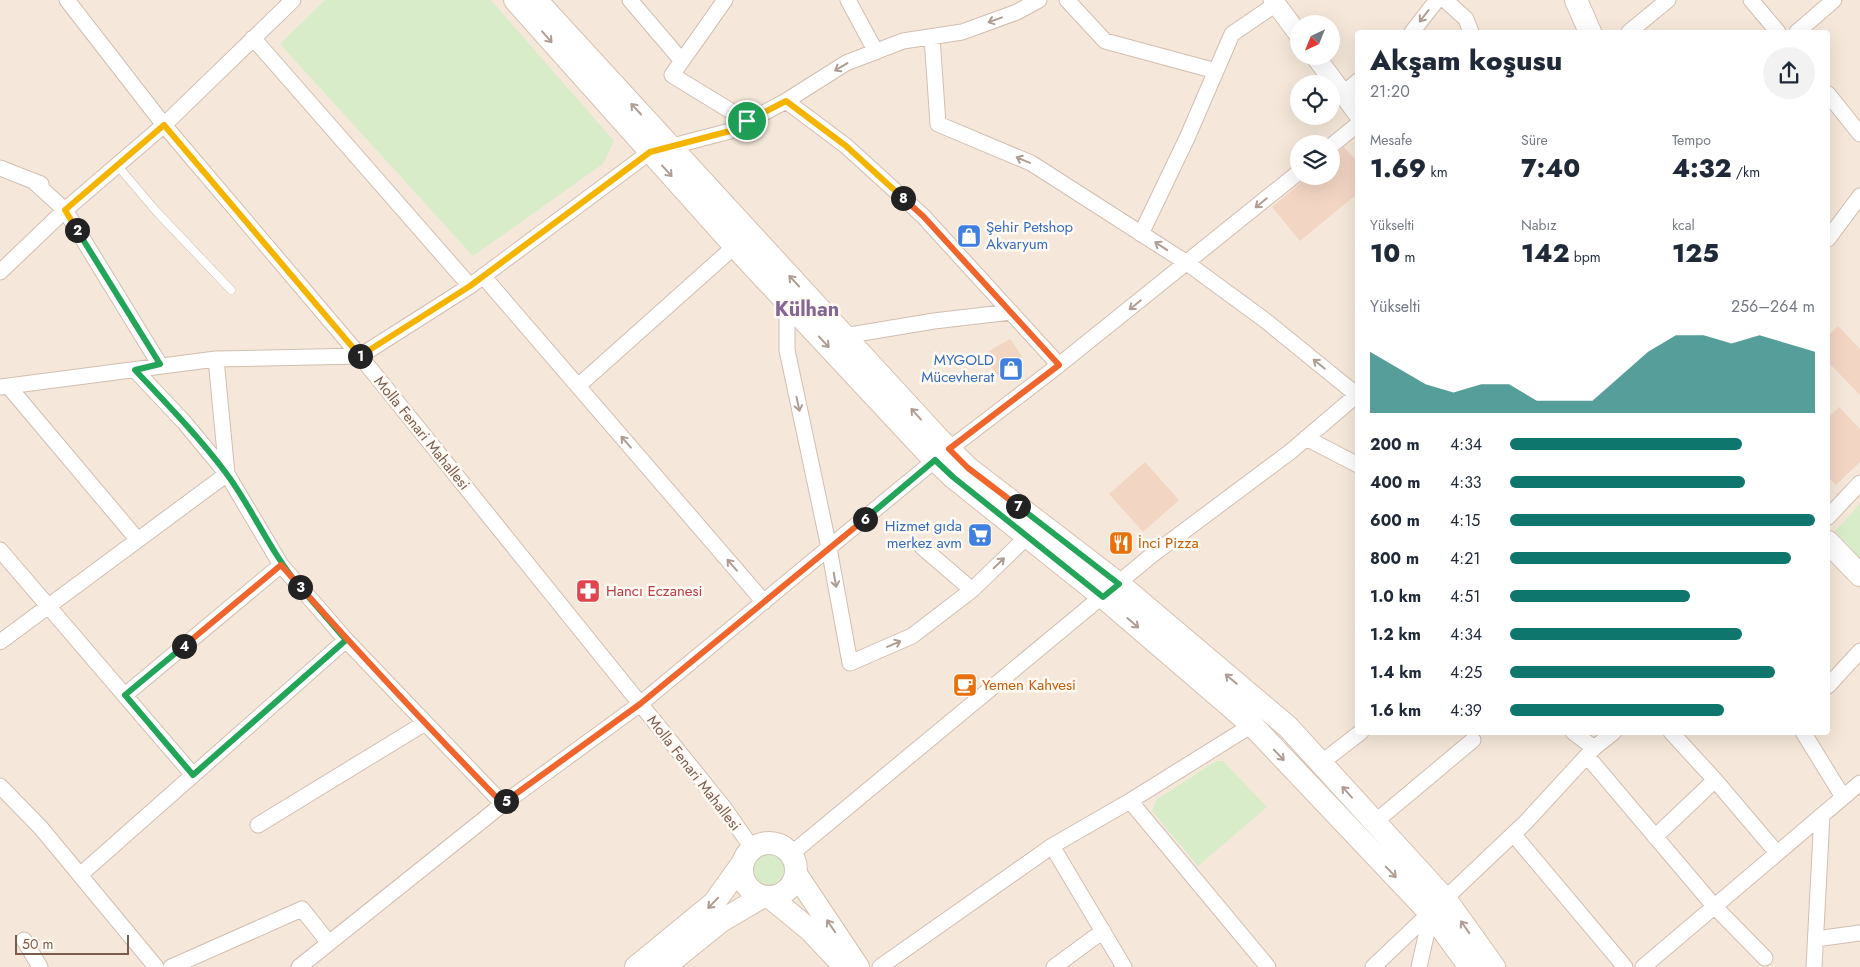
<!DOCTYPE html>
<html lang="tr">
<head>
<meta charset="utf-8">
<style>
	body { margin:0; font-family:Jost,sans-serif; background:#f2f2f3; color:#1f2937; height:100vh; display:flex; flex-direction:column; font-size:19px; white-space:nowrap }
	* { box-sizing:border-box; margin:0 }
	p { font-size:16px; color:#747a83 }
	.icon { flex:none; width:28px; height:28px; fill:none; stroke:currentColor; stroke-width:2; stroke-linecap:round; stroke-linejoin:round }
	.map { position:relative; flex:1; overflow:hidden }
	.details { position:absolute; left:1355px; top:30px; width:475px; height:705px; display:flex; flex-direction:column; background:#fff; border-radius:5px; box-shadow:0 5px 20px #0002 }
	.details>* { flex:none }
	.needle { width:32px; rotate:223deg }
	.buttons { position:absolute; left:1290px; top:15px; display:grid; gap:10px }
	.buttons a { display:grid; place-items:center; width:50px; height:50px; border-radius:50%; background:#fff; box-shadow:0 5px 20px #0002; font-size:25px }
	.scale { position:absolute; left:15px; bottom:12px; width:114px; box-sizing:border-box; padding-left:5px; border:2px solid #7a5c4d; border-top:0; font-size:14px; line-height:18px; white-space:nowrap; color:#7a5c4d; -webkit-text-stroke:4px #fffaf3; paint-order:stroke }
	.pin { position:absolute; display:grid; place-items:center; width:42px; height:42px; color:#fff; margin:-21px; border:2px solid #fff; border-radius:50%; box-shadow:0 1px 5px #0007 }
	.km { position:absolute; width:25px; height:25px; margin:-12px; border-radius:50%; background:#222; color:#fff; font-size:14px; line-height:25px; text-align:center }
	.round { display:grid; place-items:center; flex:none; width:52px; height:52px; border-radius:26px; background:#f2f2f3 }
	.overview { display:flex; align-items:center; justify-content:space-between; height:85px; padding:0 15px }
	h1 { font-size:28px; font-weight:800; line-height:38px }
	.figures { display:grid; grid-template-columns:repeat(3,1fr); gap:8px; height:85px; padding:5px 15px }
	.figures div { display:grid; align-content:center }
	.figures b { font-size:25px; font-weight:800 }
	.figures small { font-size:14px; font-weight:400 }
	.figures p { font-size:14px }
	.chart { height:140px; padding:10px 15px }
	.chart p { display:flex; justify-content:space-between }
	.chart svg { width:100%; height:90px; margin-top:5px; fill:#0f766e; opacity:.7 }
	ul { padding:0 15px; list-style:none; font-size:16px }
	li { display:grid; grid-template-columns:80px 60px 1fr; align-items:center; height:38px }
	li i { height:12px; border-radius:6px; background:#0f766e }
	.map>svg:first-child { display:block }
</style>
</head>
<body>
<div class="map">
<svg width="1860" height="967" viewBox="0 0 1860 967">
	<rect width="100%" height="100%" fill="#fdf6ec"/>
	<path fill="#f5e8da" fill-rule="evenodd" d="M0,0H1860V967H0ZM1299,24H1331V56H1299ZM1358,32H1828V732H1358ZM1299,84H1331V116H1299ZM1299,144H1331V176H1299Z"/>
	<path fill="#d8ecc9" d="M325,0H491L614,141L603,164L473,256L280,44Z
		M1860,504V558L1835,531Z
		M1216,761H1223L1267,807L1198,866L1152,811L1156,800Z
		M750 872a18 18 0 1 1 36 0a18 18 0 1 1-36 0Z"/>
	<path fill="#f3d5c3" d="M1344,147L1358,163V193L1300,241L1272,207L1309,176H1331V157Z
		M1838,326L1860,349V395L1828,362V336Z
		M1010,339L1022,356L998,376L982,355Z
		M1839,407L1860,429V462L1836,485L1828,477V418Z
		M1145,462L1179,500L1143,532L1109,494Z"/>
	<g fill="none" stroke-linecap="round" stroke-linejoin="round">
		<defs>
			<path id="service" d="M117,165L156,211L231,290"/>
			<path id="minor" d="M67,0L164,125L360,356L725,809L752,848
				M630,0L682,61
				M725,0L672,75L747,121
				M848,0L876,52
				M1067,0L1105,41L1216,71
				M1445,0L1466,19L1471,32
				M1751,0L1778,32
				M1412,32L1437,0
				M1629,32L1668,0
				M1797,32L1834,0
				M932,37L938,124L1031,163L1187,263L1266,321L1357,395
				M253,38L470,286
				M1343,94L1358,81
				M1828,94L1860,134
				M786,101L846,146L923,216L1059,365
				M1331,146L1358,124
				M0,168L41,184
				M33,181L65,210L160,365
				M1141,234L1187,138L1232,34L1276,4
				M1828,239L1860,196
				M0,272L65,210L164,125L293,0
				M483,276L764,602
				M787,304V350L829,548L850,663L912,636L972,590L1034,530
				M844,336L934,321L1011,312
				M216,359L227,474L281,565L346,640L503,804
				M578,386L735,246
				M0,387L216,359L360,356L470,286L650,152L730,131L786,101L846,63L903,41L962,32L1017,12L1039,0
				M9,387L137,539
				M1306,438L1358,465
				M1828,517L1860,483
				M922,547L972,590
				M0,550L193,775
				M0,642L227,474L184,422L135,370
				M1828,686L1860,651
				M125,695L281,565
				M1573,732L1594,748
				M1671,732L1715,780L1777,853
				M1803,732L1843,797
				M1587,756L1714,906L1765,958
				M1321,763L1361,732
				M0,786L41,828L156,967
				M1130,801L1268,967
				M1375,822L1473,740
				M258,825L425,723
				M1514,835L1625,967
				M1655,837L1715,780
				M1052,846L1124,967
				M791,854L1152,555L1290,452L1358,394
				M80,875L346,640
				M1816,939L1860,933
				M24,940L40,967
				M171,967L302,909L329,943
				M299,967L503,804L640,704L935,460L1059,365L1299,172
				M880,967L1052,846L1130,801L1252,725
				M1054,967L1103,931
				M1373,967L1526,822L1594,748L1614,732
				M1419,967L1431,914
				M1643,967L1860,783
				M1814,967L1822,815"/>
			<path id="tertiary" d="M1273,0L1299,35
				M1315,56L1358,114"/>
			<path id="secondary" d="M515,0L741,253L925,450L953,477L1103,597L1252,725L1431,914L1470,967
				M536,0L938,438L968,468L1119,584L1288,727L1446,900L1494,967
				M1576,0L1590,32
				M1828,542L1860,575
				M742 870a27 27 0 1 1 54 0a27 27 0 1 1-54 0Z
				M796,874L858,967
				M771,898L810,930L845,967
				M636,967L714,903L742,864
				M664,967L721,921L762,897"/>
		</defs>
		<use href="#service" stroke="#d1beb0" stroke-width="9"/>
		<use href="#minor" stroke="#d1beb0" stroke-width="17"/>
		<use href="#tertiary" stroke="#d1beb0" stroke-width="21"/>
		<use href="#secondary" stroke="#d6c0b0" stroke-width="24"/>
		<use href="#service" stroke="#fff" stroke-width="8"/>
		<use href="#minor" stroke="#fff" stroke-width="15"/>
		<use href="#tertiary" stroke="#fff" stroke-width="19"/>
		<use href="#secondary" stroke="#fff" stroke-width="22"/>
	</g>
	<defs><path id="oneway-shaft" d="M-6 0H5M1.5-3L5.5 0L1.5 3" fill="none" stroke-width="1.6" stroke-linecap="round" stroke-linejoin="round" transform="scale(1.25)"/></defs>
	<g stroke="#af9d94">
		<use href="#oneway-shaft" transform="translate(1424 16) rotate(128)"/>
		<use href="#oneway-shaft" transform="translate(995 20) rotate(160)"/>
		<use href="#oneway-shaft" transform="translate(547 37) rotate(49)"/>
		<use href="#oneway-shaft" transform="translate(841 67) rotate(149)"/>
		<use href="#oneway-shaft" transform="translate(636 109) rotate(-133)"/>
		<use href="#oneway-shaft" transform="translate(1023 160) rotate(-157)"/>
		<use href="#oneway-shaft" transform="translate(667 171) rotate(48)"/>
		<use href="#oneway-shaft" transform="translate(1261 203) rotate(141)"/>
		<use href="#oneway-shaft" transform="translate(1161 246) rotate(-147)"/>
		<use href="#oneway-shaft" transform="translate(794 281) rotate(-133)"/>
		<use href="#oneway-shaft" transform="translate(1135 305) rotate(141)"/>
		<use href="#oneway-shaft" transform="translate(824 342) rotate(47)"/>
		<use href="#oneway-shaft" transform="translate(1319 364) rotate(-141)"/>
		<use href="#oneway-shaft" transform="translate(798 404) rotate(78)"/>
		<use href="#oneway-shaft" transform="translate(916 414) rotate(-132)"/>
		<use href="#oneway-shaft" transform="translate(626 442) rotate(-131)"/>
		<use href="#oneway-shaft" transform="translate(999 563) rotate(-44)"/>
		<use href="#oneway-shaft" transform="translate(732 565) rotate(-131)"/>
		<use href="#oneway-shaft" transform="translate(835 580) rotate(80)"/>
		<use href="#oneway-shaft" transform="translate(1133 623) rotate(41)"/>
		<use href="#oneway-shaft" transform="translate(894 644) rotate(-23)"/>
		<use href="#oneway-shaft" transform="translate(1231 679) rotate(-140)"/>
		<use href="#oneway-shaft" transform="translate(1279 755) rotate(46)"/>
		<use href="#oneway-shaft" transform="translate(1347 792) rotate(-132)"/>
		<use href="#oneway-shaft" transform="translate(1391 872) rotate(46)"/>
		<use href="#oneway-shaft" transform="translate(713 903) rotate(134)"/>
		<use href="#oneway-shaft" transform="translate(831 926) rotate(-124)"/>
		<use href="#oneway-shaft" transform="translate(1465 927) rotate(-125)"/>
	</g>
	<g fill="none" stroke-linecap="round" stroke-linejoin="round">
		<defs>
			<path id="split-1" d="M360,356L470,286L650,152L730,131L747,121"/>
			<path id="split-2" d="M77,230L65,210L164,125L360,356"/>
			<path id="split-3" d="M77,230L160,364L135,370C166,403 198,436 226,473C253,509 270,552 300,587"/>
			<path id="split-4" d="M184,646L125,695L193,775L346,640L300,587"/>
			<path id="split-5" d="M184,646L281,565C353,647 427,726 503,804L506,801"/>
			<path id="split-6" d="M506,801L640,704L865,519"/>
			<path id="split-7" d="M865,519L935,460L953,477L1103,597L1119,584L1018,506"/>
			<path id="split-8" d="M903,198L923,216L1059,365L949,449L968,468L1018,506"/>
			<path id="split-9" d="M747,121L786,101L846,146L903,198"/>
		</defs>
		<use href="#split-1" stroke="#fff" stroke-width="10"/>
		<use href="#split-2" stroke="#fff" stroke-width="10"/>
		<use href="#split-3" stroke="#fff" stroke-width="10"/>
		<use href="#split-4" stroke="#fff" stroke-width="10"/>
		<use href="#split-5" stroke="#fff" stroke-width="10"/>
		<use href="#split-6" stroke="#fff" stroke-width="10"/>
		<use href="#split-7" stroke="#fff" stroke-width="10"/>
		<use href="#split-8" stroke="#fff" stroke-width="10"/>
		<use href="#split-9" stroke="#fff" stroke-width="10"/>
		<use href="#split-1" stroke="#f5b400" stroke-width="6"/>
		<use href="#split-2" stroke="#f5b400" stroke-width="6"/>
		<use href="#split-3" stroke="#22a559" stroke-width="6"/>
		<use href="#split-4" stroke="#22a559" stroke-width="6"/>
		<use href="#split-5" stroke="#f0652b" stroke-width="6"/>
		<use href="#split-6" stroke="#f0652b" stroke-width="6"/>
		<use href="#split-7" stroke="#22a559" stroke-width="6"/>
		<use href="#split-8" stroke="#f0652b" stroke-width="6"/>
		<use href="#split-9" stroke="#f5b400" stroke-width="6"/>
	</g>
	<defs>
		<symbol id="shop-square" viewBox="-11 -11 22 22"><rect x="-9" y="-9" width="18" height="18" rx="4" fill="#3f7fe0" stroke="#fffaf3"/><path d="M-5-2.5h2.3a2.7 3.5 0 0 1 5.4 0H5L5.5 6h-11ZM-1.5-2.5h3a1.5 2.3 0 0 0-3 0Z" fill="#fff"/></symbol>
		<symbol id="supermarket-square" viewBox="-11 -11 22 22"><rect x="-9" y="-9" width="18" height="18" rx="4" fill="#3f7fe0" stroke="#fffaf3"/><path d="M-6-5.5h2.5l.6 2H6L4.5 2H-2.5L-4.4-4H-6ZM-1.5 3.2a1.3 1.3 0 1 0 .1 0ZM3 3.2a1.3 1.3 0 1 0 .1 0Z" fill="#fff"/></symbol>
		<symbol id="restaurant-square" viewBox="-11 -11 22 22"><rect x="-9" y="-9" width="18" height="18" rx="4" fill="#e8710a" stroke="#fffaf3"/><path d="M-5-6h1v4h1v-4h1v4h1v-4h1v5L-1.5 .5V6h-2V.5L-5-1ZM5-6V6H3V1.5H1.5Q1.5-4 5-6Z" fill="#fff"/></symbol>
		<symbol id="pharmacy-square" viewBox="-11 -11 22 22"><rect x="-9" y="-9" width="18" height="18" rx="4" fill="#e0444e" stroke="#fffaf3"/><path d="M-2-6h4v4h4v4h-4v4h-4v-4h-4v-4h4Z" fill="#fff"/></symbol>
		<symbol id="cafe-square" viewBox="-11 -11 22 22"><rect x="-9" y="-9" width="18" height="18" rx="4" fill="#e8710a" stroke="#fffaf3"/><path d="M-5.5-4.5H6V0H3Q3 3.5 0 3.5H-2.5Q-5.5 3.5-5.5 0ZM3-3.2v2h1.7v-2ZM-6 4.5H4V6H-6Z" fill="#fff"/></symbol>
	</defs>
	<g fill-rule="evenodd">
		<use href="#shop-square" x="955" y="222" width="28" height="28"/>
		<use href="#shop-square" x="997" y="355" width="28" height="28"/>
		<use href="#supermarket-square" x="966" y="521" width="28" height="28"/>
		<use href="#restaurant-square" x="1107" y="529" width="28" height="28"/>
		<use href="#pharmacy-square" x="574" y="577" width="28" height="28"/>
		<use href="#cafe-square" x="951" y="671" width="28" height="28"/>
	</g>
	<g text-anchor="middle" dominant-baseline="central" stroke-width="5" stroke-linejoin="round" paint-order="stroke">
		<g font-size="15" fill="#366cbe" stroke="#fffaf3" text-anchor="end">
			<text x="986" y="227" text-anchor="start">Şehir Petshop<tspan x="986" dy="17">Akvaryum</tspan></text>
			<text x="994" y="360">MYGOLD<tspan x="994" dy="17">Mücevherat</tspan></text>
			<text x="962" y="526">Hizmet gıda<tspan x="962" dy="17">merkez avm</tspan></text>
		</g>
		<g font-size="15" fill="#7a5c4d" stroke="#fffaf3">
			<text transform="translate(422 433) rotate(51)">Molla Fenari Mahallesi</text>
			<text transform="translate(694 773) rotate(52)">Molla Fenari Mahallesi</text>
		</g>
		<g font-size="15" fill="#c56008" stroke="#fffaf3" text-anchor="start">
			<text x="1138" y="543">İnci Pizza</text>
			<text x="982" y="685">Yemen Kahvesi</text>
		</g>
		<g font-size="15" fill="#be3a42" stroke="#fffaf3" text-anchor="start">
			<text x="606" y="591">Hancı Eczanesi</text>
		</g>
		<g font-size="20" font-weight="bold" fill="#846695" stroke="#fffaf3">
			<text x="807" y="309">Külhan</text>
		</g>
	</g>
</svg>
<div class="buttons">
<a><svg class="needle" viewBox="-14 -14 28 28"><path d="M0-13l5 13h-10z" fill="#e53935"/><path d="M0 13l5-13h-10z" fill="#747a83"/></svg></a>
<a><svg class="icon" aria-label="locate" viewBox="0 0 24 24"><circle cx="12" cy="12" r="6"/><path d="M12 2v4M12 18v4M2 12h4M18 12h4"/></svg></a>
<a><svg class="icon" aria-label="layers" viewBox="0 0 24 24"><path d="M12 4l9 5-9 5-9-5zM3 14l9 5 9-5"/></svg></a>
</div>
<div class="scale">50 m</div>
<div class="pin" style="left:747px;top:121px;background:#1e9e55"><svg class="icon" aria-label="arrive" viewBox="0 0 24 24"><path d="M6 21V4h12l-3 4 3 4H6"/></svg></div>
<b class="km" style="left:360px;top:356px">1</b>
<b class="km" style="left:77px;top:230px">2</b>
<b class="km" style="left:300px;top:587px">3</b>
<b class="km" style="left:184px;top:646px">4</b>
<b class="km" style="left:506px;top:801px">5</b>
<b class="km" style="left:865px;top:519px">6</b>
<b class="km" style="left:1018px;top:506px">7</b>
<b class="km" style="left:903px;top:198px">8</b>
<section class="details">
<div class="overview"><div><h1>Akşam koşusu</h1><p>21:20</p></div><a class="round"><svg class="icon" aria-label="share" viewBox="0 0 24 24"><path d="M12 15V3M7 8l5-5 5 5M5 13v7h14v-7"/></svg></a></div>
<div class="figures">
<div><p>Mesafe</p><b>1.69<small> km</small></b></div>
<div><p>Süre</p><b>7:40</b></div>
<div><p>Tempo</p><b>4:32<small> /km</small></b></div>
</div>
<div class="figures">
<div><p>Yükselti</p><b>10<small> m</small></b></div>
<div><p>Nabız</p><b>142<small> bpm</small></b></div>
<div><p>kcal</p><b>125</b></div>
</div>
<div class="chart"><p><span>Yükselti</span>256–264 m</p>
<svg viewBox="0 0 160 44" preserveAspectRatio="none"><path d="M0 44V14L10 22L20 30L30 34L40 30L50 30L60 38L70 38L80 38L90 26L100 14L110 6L120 6L130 10L140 6L150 10L160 14V44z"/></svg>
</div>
<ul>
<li><b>200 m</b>4:34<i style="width:76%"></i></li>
<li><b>400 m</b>4:33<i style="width:77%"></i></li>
<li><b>600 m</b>4:15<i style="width:100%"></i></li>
<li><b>800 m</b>4:21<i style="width:92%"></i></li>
<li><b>1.0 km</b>4:51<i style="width:59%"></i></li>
<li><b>1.2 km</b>4:34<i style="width:76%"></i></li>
<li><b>1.4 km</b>4:25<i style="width:87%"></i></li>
<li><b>1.6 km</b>4:39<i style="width:70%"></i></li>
</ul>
</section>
</div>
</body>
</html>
